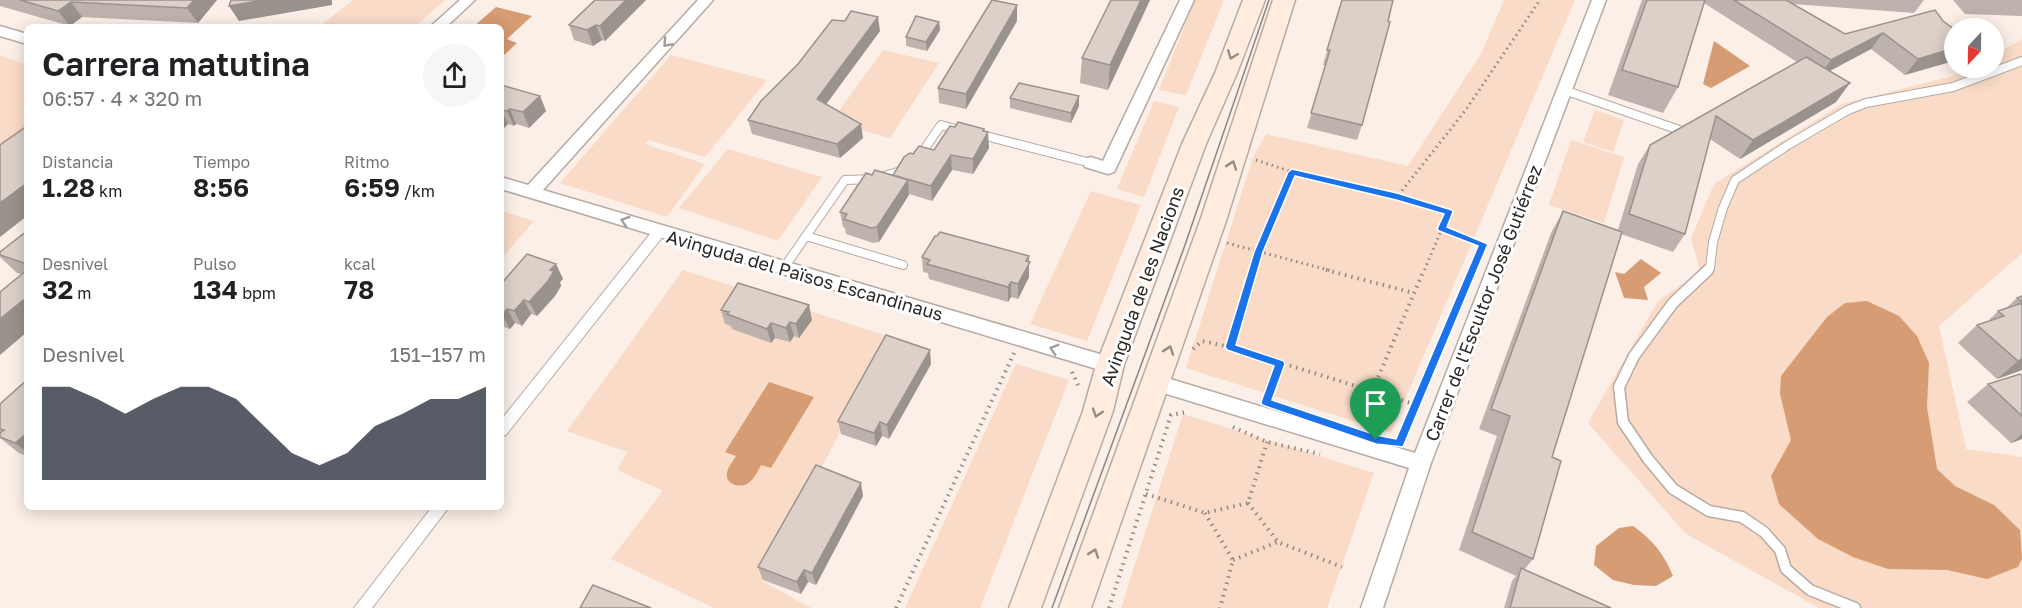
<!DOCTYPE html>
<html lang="es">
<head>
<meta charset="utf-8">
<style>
	body { margin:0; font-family:"Golos Text",sans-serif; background:#f6f6f6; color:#202124; height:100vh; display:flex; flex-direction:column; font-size:22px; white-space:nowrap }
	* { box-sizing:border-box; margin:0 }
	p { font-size:20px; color:#757577 }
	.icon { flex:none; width:33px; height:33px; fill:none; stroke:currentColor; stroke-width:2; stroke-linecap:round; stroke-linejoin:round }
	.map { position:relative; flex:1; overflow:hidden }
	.panel { position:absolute; left:24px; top:24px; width:480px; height:486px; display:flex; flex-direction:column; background:#fff; border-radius:9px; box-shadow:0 3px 15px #0003 }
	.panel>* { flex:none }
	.needle { width:39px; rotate:202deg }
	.buttons { position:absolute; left:1944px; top:18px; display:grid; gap:12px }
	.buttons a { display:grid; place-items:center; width:60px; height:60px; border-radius:50%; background:#fff; box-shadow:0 3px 15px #0003; font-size:30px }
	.pin { position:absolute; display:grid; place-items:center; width:51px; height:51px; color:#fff; margin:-62px -26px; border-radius:50% 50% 50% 0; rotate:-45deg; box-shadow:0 0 6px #0007 }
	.pin .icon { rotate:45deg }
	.round { display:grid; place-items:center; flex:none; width:63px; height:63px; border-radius:32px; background:#f6f6f6 }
	.head { display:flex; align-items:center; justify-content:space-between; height:102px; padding:0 18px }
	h1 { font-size:33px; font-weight:600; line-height:45px }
	.stats { display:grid; grid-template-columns:repeat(3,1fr); gap:9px; height:102px; padding:6px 18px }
	.stats div { display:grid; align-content:center }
	.stats b { font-size:26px; font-weight:600 }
	.stats small { font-size:16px; font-weight:400 }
	.stats p { font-size:16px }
	.chart { height:168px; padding:12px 18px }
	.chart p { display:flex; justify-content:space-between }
	.chart svg { width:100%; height:108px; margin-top:6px; fill:#111827; opacity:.7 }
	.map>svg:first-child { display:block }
</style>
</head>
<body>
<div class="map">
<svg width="2022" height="608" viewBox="0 0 2022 608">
	<rect width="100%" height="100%" fill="#fbefe7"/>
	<path fill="#f9dbc7" d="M353,0H445L414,27H319Z
		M1195,0H1224L1186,95L1159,90Z
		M1504,0H1575L1391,433L1186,368L1253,157L1266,134L1408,166L1482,52Z
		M2022,39V253L1939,326L1966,449L2022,457V608H1819L1686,534L1588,423L1658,301L1700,271L1691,238L1714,184L1842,104L1953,76L1970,68H1994V55Z
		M883,50L939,63L890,138L831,122Z
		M0,55L27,65V105H21L27,108V131L0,151Z
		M671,55L767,80L705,157L649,140L645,144L705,164L667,217L560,183Z
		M1154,101L1179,107L1144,197L1117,189Z
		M1595,110L1624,120L1613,152L1583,142Z
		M1571,140L1624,157L1604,223L1549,205Z
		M728,149L822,177L778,241L679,208Z
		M1091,191L1141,205L1087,341L1030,324Z
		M501,211L534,221L504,256L501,255Z
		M683,270L890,337L762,581L811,608H714L611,559L663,491L617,470L627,452L567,431Z
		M1016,364L1069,380L980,608H905Z
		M1183,414L1374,473L1327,608H1121Z"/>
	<path fill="#d69c73" d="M496,7L532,16L507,39L517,43L501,58V27H473Z
		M1714,41L1750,66L1711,88L1703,84Z
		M1641,259L1661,273L1644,287L1648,300L1624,298L1615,272L1624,274Z
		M1867,301L1899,316L1917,336L1929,363L1927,407L1937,469L1955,486L1994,505L2020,530L2022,559L2018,567L1987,579L1947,570L1888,569L1853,557L1818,539L1779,504L1771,476L1791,440L1780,394L1781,376L1827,317L1845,303Z
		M769,382L814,397L771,468L761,465C757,472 754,480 747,484C738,488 725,484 727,473C728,467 733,461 736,456L725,452Z
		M1633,526C1653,540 1664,554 1673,576L1656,586L1634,585L1613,580L1594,565L1596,546L1619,528Z"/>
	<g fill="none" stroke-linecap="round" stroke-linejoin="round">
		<defs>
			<path id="service-far1" d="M1564,90L1685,132
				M978,134L1091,163
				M919,157L941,125L959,130
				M806,236L903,265
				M783,269L845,180L875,179L904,170
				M1707,271L1710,268L1713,242L1723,208L1735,180L1788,145L1848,110L1866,103L1953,87L2022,61"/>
			<path id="service" d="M1708,270L1673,303L1634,356L1619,387L1623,422L1648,459L1673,489L1709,511L1742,517L1764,532L1780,550L1786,569L1810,590L1855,608"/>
			<path id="pedestrian" d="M659,227L665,232L664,235L506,435L501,437V420L654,229Z
				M432,507H449L372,608H354Z"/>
			<path id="minor" d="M460,0H475L446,27H430Z
				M698,0H713L543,190L1110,357L1117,360L1119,365L1117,370L1110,373L501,189V177L528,185Z
				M1180,0H1194L1116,168L1114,172L1108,174L1085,167L1083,163L1085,159L1091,157L1103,161Z
				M1592,0H1606L1431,463L1383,608H1361L1409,468L1157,391L1150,389L1147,383L1150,377L1157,375L1415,453Z
				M0,26L27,34V44L0,36Z"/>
			<path id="secondary" d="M1243,0H1265L1237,73L1206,144L1124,365L1113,411L1041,608H1009L1083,411L1096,365L1182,144L1215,73Z
				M1273,0H1295L1226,221L1091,608H1059L1200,221Z"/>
		</defs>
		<use href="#service-far1" stroke="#b6aaa3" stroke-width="10"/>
		<use href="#service" stroke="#b6aaa3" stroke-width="13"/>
		<use href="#pedestrian" stroke="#b6aaa3" stroke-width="2"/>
		<use href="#minor" stroke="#b6aaa3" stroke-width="3"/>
		<use href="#secondary" stroke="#b6aaa3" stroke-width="3"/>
		<path stroke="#918984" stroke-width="3" stroke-dasharray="1.5 4" stroke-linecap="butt" d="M1256,160L1292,172L1397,197L1465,111L1540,0
			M1397,197L1449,212L1424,271
			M1442,229L1484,244
			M1227,243L1332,271
			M1252,271L1258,252L1292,172"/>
		<path stroke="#918984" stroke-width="4" stroke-dasharray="1.5 5" stroke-linecap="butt" d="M1253,270L1230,347L1417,405L1473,270
			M1326,270L1414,293
			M1193,349L1202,341L1230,347
			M1072,372L1079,387
			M1373,389L1424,270
			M1267,400L1280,364
			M1233,427L1267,442L1320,454
			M1401,440L1417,405
			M1146,494L1205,513L1248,503L1267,442
			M1248,503L1278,542L1342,567
			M1205,513L1233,560L1220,608
			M1233,560L1278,542
			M896,608L1014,353
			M1109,608L1171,415L1187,412"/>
		<use href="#service-far1" stroke="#fff" stroke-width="8"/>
		<use href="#service" stroke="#fff" stroke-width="10"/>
		<use href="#pedestrian" fill="#fff" fill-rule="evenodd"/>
		<use href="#minor" fill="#fff" fill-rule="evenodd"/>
		<use href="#secondary" fill="#ffecdf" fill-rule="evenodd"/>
		<path stroke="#8d8580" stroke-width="1.5" d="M1052,608L1185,245L1269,0"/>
	</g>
	<path fill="#bdb3ac" d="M0,0H217L198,23L82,17L70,26L0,6Z
		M595,0H646L605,41L602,40L593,46L574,40L569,25Z
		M1150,0L1108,90L1080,83L1082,58Z
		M1642,0H1924L1914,13L1793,4L1845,34L1943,21L1954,29L1905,75L1871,49L1830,71L1836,102L1740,159L1710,139L1685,234L1673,252L1621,234L1552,457L1533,559L1524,570L1611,608H1504L1512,581L1516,576L1459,550L1497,436L1479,429L1551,233L1563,211L1618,230L1638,164L1650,145L1797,62L1704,3L1678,87L1663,113L1608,95Z
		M1953,0H2022V16L1965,14Z
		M1338,14L1362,125L1357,140L1307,128L1326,65H1323Z
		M1017,21L966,109L939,103L938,88Z
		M939,22L940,30L927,51L906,46V37Z
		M880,31L826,104L863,138L840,158L752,134L748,120Z
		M501,85L540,96L546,111L529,128L516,124L514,126L508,124L504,128L501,127Z
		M1079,96V106L1071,123L1010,108V98Z
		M984,132L989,148L973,174L952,170L932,201L909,194L879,242L873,243L846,234L845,228L843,227L840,212L872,175H893L934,150Z
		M27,231V332L22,274L17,273L0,257V252Z
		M922,257L1029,262V277L1018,299L1011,297L1008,302L929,279L928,273L923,272Z
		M556,264L563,279L560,282L561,286L555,296L537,316L531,314L522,326L515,323L510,329L501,326V284Z
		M2022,295V370L1997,379L1958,343L1977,325L1987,322L1998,311L2005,309L2017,298Z
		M721,310L812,320L799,338L794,336L790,342L775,338L771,343L732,329L731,326L725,324Z
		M931,364L889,439L882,436L876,446L841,434L838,421Z
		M2022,376V439L2011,443L1967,402L1988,384Z
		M27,380V456L19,453L0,438V404Z
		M863,496L816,585L808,582L801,594L763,580L758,567Z"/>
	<path fill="#9a928c" d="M194,0H217L198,23L187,8Z
		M264,0H332V5L239,21L229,6Z
		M626,0H646L605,41L600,26Z
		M1141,0H1150L1108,90L1110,65Z
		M71,2L82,17L70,26L58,11Z
		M1017,5V21L966,109V94Z
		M878,17L880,31L819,114L817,99Z
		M939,22L940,30L927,51L926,42Z
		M596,25L602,40L593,46L587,30Z
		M1883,33L1871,49L1820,76L1831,60Z
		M1954,48V61L1905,75L1918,59Z
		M1850,83L1836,102L1740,159L1753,140Z
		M540,96L546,111L529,128L523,112Z
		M1079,96V106L1071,123V113Z
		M501,109L508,124L504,128L501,121Z
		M510,109L516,124L514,126L507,111Z
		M861,124L863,138L840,158L837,144Z
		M984,129V139L988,132L989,148L973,174V159Z
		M951,155L952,170L932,201L931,186Z
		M908,180L909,195L879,242L877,227Z
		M27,183V216L0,237V203Z
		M1029,256V277L1018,299V284Z
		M556,264L563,279L560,282L561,286L555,296L537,316L529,302L550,270Z
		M1011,282V297L1008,302V287Z
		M27,297V332L0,355V319Z
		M524,300L531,314L522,326L514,311Z
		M809,305L812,320L799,338L796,324Z
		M507,309L515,323L510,329L502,315Z
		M790,322L794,336L790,342L786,328Z
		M771,323L775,338L771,343L767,329Z
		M930,350L931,364L889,439L887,425Z
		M2022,359V370L1997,379L2018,361Z
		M880,422L882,436L876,446L874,433Z
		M2022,434V439L2011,443Z
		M25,435L27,437V452L15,443Z
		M861,483L863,496L816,585L812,573Z
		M804,570L808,582L801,594L797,582Z"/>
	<path fill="#dcd0c8" stroke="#9a928c" stroke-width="1.5" d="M20,0H194L187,8L71,2L58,11Z
		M231,0H264L229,6Z
		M595,0H626L600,26L596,25L587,30L569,25Z
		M992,0L1017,5L966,94L938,88Z
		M1111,0H1141L1110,65L1082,58Z
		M1342,0H1393L1388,21L1390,22L1362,125L1311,113L1330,50H1327Z
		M1647,0H1705L1678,87L1622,70Z
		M1734,0H1786L1845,34L1935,10L1943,21L1954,29V48L1918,59L1883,33L1831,60Z
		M851,11L878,17L817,99L861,124L837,144L748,120L761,101L798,64L832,20L845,21Z
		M916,16L939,22L926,42L906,37Z
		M1806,57L1850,83L1753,140L1716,116L1685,234L1629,214L1650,145Z
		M1019,83L1079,96L1071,113L1010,98Z
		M501,85L540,96L523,112L510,109L507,111L501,110Z
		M958,122L984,129L983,131L988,132L973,159L951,155L931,186L893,175L904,157L910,153L913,154L919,146L934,150L950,126L955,127Z
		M27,126V183L0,203V145Z
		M875,170L908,180L877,227L871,228L844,219L847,214L840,212L866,173L872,175Z
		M1563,211L1622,232L1552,457L1561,461L1533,559L1472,532L1510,416L1491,409Z
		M27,231V264L0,255V252Z
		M940,232L1029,256L1026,261L1030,262L1018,284L1011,282L1008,287L927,264L930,260L922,257L935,236H937Z
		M527,254L556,264L550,270L554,271L548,281L529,302L524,300L514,311L507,309L502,315L501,314V284Z
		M27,270V297L0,319V292Z
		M738,283L809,305L796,324L790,322L786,328L771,323L767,329L727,314L729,312L721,310Z
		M2022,296V302L2017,298Z
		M2022,303V359L2018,361L1977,325L2004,316L1998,311Z
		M886,335L930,350L887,425L880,422L874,433L838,421Z
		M2020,374L2022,376V416L1988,384Z
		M27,380V436L25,435L15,443L0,437V433L4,430L0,429V404Z
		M816,465L861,483L812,573L804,570L797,582L758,567Z
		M1521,568L1611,608H1510Z
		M593,585L651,608H580Z"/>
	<defs><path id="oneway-chevron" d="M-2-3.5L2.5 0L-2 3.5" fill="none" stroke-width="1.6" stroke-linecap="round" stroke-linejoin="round" transform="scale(1.5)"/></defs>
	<g stroke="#a09e9d">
		<use href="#oneway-chevron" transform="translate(667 43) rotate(132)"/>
		<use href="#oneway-chevron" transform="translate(625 221) rotate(-163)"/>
		<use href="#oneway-chevron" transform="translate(1054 349) rotate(-163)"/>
	</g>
	<g stroke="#968a82">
		<use href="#oneway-chevron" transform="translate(1232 55) rotate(111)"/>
		<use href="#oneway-chevron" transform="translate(1232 165) rotate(-71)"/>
		<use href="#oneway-chevron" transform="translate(1169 350) rotate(-71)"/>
		<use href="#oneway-chevron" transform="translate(1097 413) rotate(108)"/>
		<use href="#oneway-chevron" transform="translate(1094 553) rotate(-71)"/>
	</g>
	<path fill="#1a73e8" stroke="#fff" stroke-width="1.5" fill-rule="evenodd" d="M1292,169L1397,193L1452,210L1453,212L1447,227L1488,244L1403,447L1376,444L1262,405L1261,402L1274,366L1227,350L1225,347L1254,252L1288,172ZM1295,176L1396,200L1444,214L1437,229L1439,231L1478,246L1396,439L1376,435L1272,400L1285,364L1284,361L1236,345L1263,252Z"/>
	<g text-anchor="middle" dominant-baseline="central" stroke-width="6" stroke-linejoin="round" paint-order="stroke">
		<g font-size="18" fill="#2c2825" stroke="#fff">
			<text transform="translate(805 275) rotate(16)">Avinguda del Països Escandinaus</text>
			<text transform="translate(1142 286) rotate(-70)">Avinguda de les Nacions</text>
			<text transform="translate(1483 303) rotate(-69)">Carrer de l'Escultor José Gutiérrez</text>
		</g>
	</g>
</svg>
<div class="buttons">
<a><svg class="needle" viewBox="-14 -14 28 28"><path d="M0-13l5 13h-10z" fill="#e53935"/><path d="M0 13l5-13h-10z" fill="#757577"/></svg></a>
</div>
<div class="pin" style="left:1376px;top:440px;background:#1e9e55"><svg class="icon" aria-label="arrive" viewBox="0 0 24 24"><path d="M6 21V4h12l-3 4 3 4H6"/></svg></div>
<section class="panel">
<div class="head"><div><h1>Carrera matutina</h1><p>06:57 · 4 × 320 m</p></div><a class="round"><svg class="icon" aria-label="share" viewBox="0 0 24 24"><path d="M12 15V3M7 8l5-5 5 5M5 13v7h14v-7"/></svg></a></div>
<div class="stats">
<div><p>Distancia</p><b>1.28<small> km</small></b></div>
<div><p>Tiempo</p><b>8:56</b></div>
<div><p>Ritmo</p><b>6:59<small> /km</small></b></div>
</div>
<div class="stats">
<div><p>Desnivel</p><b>32<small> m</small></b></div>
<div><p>Pulso</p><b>134<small> bpm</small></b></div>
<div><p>kcal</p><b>78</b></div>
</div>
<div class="chart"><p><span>Desnivel</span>151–157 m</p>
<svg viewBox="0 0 160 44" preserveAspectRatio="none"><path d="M0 44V6L10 6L20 11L30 17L40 11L50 6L60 6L70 11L80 22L90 33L100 38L110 33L120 22L130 17L140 11L150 11L160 6V44z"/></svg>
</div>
</section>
</div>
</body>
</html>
